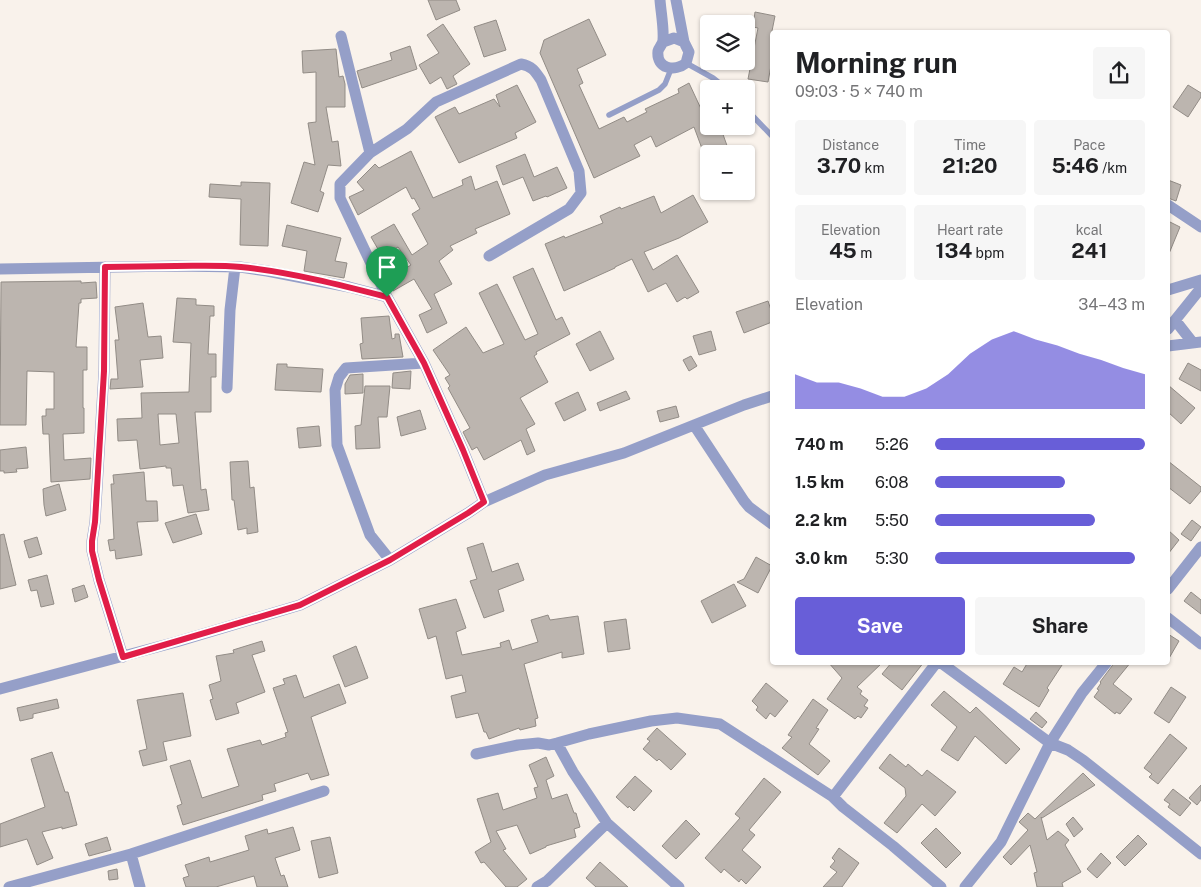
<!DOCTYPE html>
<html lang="en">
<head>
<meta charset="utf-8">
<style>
	body { margin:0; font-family:"Public Sans",sans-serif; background:#f6f6f6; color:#202124; height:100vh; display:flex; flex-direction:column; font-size:19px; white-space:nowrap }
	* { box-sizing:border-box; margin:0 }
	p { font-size:16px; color:#757577 }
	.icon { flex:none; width:28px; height:28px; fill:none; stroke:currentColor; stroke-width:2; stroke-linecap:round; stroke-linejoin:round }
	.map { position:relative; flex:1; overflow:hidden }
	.sheet { position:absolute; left:770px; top:30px; width:400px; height:635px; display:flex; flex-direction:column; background:#fff; border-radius:5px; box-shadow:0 1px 4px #0004 }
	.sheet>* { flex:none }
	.controls { position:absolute; left:700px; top:15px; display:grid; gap:10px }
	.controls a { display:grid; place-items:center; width:55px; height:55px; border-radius:5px; background:#fff; box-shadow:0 1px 4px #0004; font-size:25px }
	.pin { position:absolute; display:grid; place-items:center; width:42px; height:42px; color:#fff; margin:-51px -21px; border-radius:50% 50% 50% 0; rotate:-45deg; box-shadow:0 0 5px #0007 }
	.pin .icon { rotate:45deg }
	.round { display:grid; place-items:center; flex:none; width:52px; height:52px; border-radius:5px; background:#f6f6f6 }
	.headline { display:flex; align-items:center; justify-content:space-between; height:85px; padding:0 25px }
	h1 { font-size:28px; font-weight:700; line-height:38px }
	.metrics { display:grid; grid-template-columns:repeat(3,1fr); gap:8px; height:85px; padding:5px 25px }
	.metrics div { display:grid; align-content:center; border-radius:5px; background:#f6f6f6; text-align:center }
	.metrics b { font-size:21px; font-weight:700 }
	.metrics small { font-size:14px; font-weight:400 }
	.metrics p { font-size:14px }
	.chart { height:140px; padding:10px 25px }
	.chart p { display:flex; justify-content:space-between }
	.chart svg { width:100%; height:90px; margin-top:5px; fill:#685ed8; opacity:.7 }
	.button { display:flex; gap:10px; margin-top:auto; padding:10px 25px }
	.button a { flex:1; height:58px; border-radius:5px; background:#685ed8; color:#fff; font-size:20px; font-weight:700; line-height:58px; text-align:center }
	.button a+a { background:#f6f6f6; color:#202124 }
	ul { padding:0 25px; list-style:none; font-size:16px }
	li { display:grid; grid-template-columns:80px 60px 1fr; align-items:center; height:38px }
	li i { height:12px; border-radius:6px; background:#685ed8 }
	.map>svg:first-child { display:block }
</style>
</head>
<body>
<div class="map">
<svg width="1201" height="887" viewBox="0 0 1201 887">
	<rect width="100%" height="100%" fill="#f9f2eb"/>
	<path fill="#bcb5af" stroke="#928c86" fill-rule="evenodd" d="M428,0H456L460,10L436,20Z
		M755,12L775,16L772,31V60L768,82L748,79L758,28L753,27Z
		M589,19L606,55L577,69L583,83L579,85L599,129L624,117L627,122L647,112L645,109L679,93L678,89L689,83L709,126H720L730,154H704L694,127L656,147L651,136L634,145L640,156L594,178L540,53L544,40Z
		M496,20L506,50L484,57L474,27Z
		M443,24L470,64L453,76L457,84L447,89L441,77L430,84L419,65L439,53L427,35Z
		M410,46L417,69L362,88L357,71L392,60L390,53Z
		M336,49L339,77L343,76L345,84V107H326L332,142L338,141L341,166L328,165L320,191L324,193L318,212L291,203L304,162L315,165L308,123L316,122V72L303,73L302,51Z
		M517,85L536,122L515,133L517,138L459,163L435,117L455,107L459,114L494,99L500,107L496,95Z
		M1188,85L1201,93V97L1188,117L1173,107Z
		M411,151L433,198L463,185L462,180L471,176L475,190L497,181L510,214L475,229L477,233L450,246L453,250L439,261L452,284L434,294L447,323L427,333L419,315L432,309L414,279L393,291L387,279L411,265L398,247L382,256L371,237L394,224L412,255L428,244L412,214L420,209L414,198L412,199L406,187L358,215L349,197L364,190L357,182L375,164L379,168Z
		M525,154L534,177L557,167L567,188L547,197L546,196L533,201L523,177L503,185L496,166Z
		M1168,180L1181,185L1176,201L1168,198Z
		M241,182L270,183L268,246L240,245L241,199L209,197L210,184L241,186Z
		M693,195L708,222L679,238L644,252L653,270L677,255L699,292L687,299L685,297L677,302L666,283L648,292L632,259L615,267V268L564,291L545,244L564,236L565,238L603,223L600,216L620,207L621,209L654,196L661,213Z
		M1168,221L1180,227L1168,256Z
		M287,225L341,238L335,261L347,263L344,278L304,271L307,251L282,246Z
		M533,268L556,320L562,317L570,334L536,352L537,354L534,356L548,382L520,398L535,424L526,429L535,451L527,455L521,440L484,460L477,447L472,450L463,432L470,428L448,388L450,386L445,378L450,375L433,350L466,327L483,353L504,344L479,293L497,284L525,340L538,334L513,277Z
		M81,281V283L96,282L97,298L81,299V303H79L76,347H87V370H83V408H84V433L63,434L64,460L91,458L90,479L51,482L49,434H43L42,416H46V409H54V372L27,371L26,425H0L1,282Z
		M177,298L196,299V305L214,306V316H210L208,354H216V377H211V412H195L201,490L206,489L209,510L188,513L183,485L173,486L171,468H166V466L140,469L137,440L118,441L117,419L142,418L141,393L189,392L191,343L173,342ZM158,414H176L179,443L160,445Z
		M768,301L772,313V322L744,333L736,312Z
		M143,303L148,337L161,336L163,358L140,360L143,387L110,389L111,379H118L115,340H119L115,307Z
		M389,316L392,339L395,338V334H399L403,357L362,359L360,344L363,343L361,318Z
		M600,331L614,359L590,371L576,344Z
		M711,331L716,350L699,355L693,336Z
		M691,356L697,366L689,371L683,360Z
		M1188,363L1201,370V391L1179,379Z
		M277,364H287V367L323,369L321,392L275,390Z
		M411,371L410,389L392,388L393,373Z
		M363,374V393L345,394V384L350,375Z
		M1168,385L1195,408L1181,424L1168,412Z
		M365,386H390L387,417H378L380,448L356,449L355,426L361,425Z
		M626,391L630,399L600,411L597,403Z
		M578,392L586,410L564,421L555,403Z
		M676,406L679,417L660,422L657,411Z
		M420,410L426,429L401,436L397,417Z
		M319,426L321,446L299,448L297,428Z
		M26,447L28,468L16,469L17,472L4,473V471H0V450Z
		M248,461L250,488L254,487L258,532L247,534V528L238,530L234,500H232L230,462Z
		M1168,461L1201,487V491L1190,504L1168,487Z
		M144,472L146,501H157L158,521L137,522L142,555L116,559L115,550L110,551L108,540L114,539L111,484H114L113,475Z
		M59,484L66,510L46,516L44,505L43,489Z
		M196,514L202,534L173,543L165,523Z
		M1192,520L1201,527L1191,541L1181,534Z
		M1168,530L1179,540L1168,554Z
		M4,534L16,585L0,589V535Z
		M37,537L42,554L29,558L24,541Z
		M483,543L492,572L518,563L524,580L498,590L504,611L484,618L470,581L477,579L467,548Z
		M756,557L772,566L758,593L737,582L744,579Z
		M47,575L54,604L41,607L37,590L31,591L28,580Z
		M734,584L746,606L712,623L701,601Z
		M84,585L88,597L75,602L72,589Z
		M1191,592L1201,600V614L1184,601Z
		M456,599L466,628L456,632L462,655L501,647L500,643L509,640L512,650L538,642L531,620L548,615L550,620L578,616L584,654L562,658V652L524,664L538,718L535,719L536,726L520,730L519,728L489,739L486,732H484L478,713L456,718L451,696L466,692L462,675L446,679L436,636L428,639L419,609Z
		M626,619L630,649L608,652L604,622Z
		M1168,634L1179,641L1168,660Z
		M262,641L265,651L252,655L265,692L236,703L239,713L216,720L210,700L213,699L209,685L221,681L216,656L234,653L233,650Z
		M356,646L368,678L345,687L333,656Z
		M828,662H883L857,687L862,691L860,694L868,700L864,706L868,708L861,718L858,716L855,719L827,699L842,678Z
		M892,662H924L902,690L882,674Z
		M1028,662H1064L1047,688L1049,690L1039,707L1003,684L1014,667L1022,672Z
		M1115,662H1131L1113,684L1132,699L1120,714L1116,712L1115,714L1094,697L1099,690L1097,689L1101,683L1100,682Z
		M296,675L304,698L339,684L346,703L311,717L329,775L311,780L308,773L274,784L276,791L262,795L263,800L183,825L177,806L182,804L170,766L190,760L202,798L239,786L227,749L260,740L262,745L286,737L285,733L288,732L273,688L285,684L283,679Z
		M766,683L788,701L775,717L770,713L766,719L756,710L758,707L752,701Z
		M1171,687L1186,697L1169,723L1154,713Z
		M944,691L970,713L976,707L1020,749L1006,764L975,736L958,761L941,750L957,727L931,705Z
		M183,693L191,736L163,742L167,760L143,766L139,751L147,749L137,700Z
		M57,699L59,708L33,714V718L20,721L17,708Z
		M813,699L828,710L816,728L819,729L809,744L830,761L818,775L782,748L792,737L788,735Z
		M1036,712L1047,722L1042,728L1030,719Z
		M657,728L686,754L671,770L659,759L657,761L643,749L650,741L647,739Z
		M1170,734L1187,748L1158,784L1149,777L1152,774L1144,768Z
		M52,752L65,792H68L77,825L62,829V827L42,832L53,858L37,865L27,839L0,847V824L45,807L31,759Z
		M890,754L906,767L908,764L922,776L927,770L956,792L935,816L922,804L897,833L884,823L906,796L905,788L879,768Z
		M546,757L554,776L546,780L552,799L567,794L574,813H576L580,827L574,829L576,837L546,846V847L530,854L517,825L496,831L506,849L503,850L527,879L517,887H506L484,862L481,863L475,852L491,842L477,799L498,793L503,810L537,798L534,788L538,787L529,765Z
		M1083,773L1095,785L1042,818L1041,817L1047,840L1058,831L1069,840L1065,845L1081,872L1062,883L1063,887H1037L1034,873L1037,872L1030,845L1011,865L1003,857L1028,830L1019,822L1028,813L1035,819Z
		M635,776L652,791L634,811L629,806L628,808L616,797Z
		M764,778L781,792L749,830L755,835L742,850L761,867L746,884L741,879L739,882L724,869L721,873L705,858L740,818L735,814Z
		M1201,785V800L1197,805L1189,798Z
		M1173,789L1191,803L1180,816L1168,807L1170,804L1164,800Z
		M1073,817L1083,829L1074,837L1066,824Z
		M686,820L700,834L676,859L662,846Z
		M293,827L300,850L275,858L281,876L284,875L288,887H257L254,876L216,887H186L183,878L189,876L185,865L209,857L210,862L249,850L245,836L267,829L268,834Z
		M936,828L961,853L946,868L921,843Z
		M1138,835L1147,844L1125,866L1116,857Z
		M107,837L111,850L89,856L85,844Z
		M330,837L338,873L319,878L311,841Z
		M839,848L859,863L842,887H823L837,872L830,867L835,861L832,858Z
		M1101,853L1111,863L1097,878L1087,869Z
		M600,862L628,887H596L586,878Z
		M117,869L118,879L109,880L108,871Z"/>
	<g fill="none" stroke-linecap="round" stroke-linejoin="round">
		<path stroke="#959fc8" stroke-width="5.5" d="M686,63L713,78L727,89
			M746,109L772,136
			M609,115L659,90L665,84L671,69"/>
		<path stroke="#959fc8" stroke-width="11" d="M660,0C661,13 664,28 663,40C663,44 659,47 658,51C656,69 675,72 686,63L689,52L684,42L674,38L663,42
			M676,0L684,42
			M341,36L370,153
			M1168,205L1201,227
			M105,267L104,371L95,522L92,541V551L99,580L123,657
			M0,269L176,266L240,267L267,271L349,287L387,297
			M1168,290L1201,280
			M1175,320L1193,343
			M1168,329L1201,288
			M1168,346L1201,342
			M227,388L230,310L235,267
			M694,425L744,501L749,507L772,524
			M484,502L463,450L424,363L387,297L340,198V184L370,153L407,129L436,102L521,64C532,66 535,71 541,80L579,171L581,193L569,209L489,256
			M390,560L370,535L337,445L335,390L339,377L346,368L424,363
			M1168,589L1201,547
			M1168,618L1201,644
			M940,662L1050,743L1068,750L1083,760L1201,854
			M0,689L176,642L300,605L390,560L468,513L484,502L545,475L624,453L744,405L772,396
			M557,743L573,772L607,823L679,887
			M476,754L518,745L538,743L549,745L557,743L589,734L651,721L677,718L720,724L833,797L843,807L893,846L941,887
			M833,797L937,662
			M131,854L140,887
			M9,887L131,854L324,791
			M537,887L547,881L607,823
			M965,887L1001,842L1050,743L1082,693L1107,662"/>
	</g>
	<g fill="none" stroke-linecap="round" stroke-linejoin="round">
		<defs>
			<path id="route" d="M176,266C198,266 220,265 241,267C289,272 341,285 387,297L424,363L463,450L484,502L468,513L390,560L300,605L123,657L99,580L92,551V541L95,522L104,371L105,267Z"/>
		</defs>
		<use href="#route" stroke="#fff" stroke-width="10"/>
		<use href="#route" stroke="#e11d48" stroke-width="6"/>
	</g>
</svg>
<div class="controls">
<a><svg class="icon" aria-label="layers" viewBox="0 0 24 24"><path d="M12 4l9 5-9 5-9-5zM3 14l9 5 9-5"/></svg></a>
<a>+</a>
<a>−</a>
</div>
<div class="pin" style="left:387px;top:297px;background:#1e9e55"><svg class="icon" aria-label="arrive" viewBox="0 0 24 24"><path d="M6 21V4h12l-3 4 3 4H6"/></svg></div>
<section class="sheet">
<div class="headline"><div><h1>Morning run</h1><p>09:03 · 5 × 740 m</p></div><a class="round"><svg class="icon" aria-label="share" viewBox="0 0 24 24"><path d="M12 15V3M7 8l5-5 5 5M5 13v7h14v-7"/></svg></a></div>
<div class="metrics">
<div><p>Distance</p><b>3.70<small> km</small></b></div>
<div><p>Time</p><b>21:20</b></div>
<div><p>Pace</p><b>5:46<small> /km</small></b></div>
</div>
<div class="metrics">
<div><p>Elevation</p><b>45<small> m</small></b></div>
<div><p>Heart rate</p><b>134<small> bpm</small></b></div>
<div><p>kcal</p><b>241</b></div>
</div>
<div class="chart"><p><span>Elevation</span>34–43 m</p>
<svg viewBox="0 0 160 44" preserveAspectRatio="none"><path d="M0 44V27L10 31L20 31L30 34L40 38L50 38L60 34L70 27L80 17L90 10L100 6L110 10L120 13L130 17L140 20L150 24L160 27V44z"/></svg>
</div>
<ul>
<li><b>740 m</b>5:26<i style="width:100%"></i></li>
<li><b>1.5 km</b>6:08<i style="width:62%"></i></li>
<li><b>2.2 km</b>5:50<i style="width:76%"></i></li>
<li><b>3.0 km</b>5:30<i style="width:95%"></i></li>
</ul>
<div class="button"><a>Save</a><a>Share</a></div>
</section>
</div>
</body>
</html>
